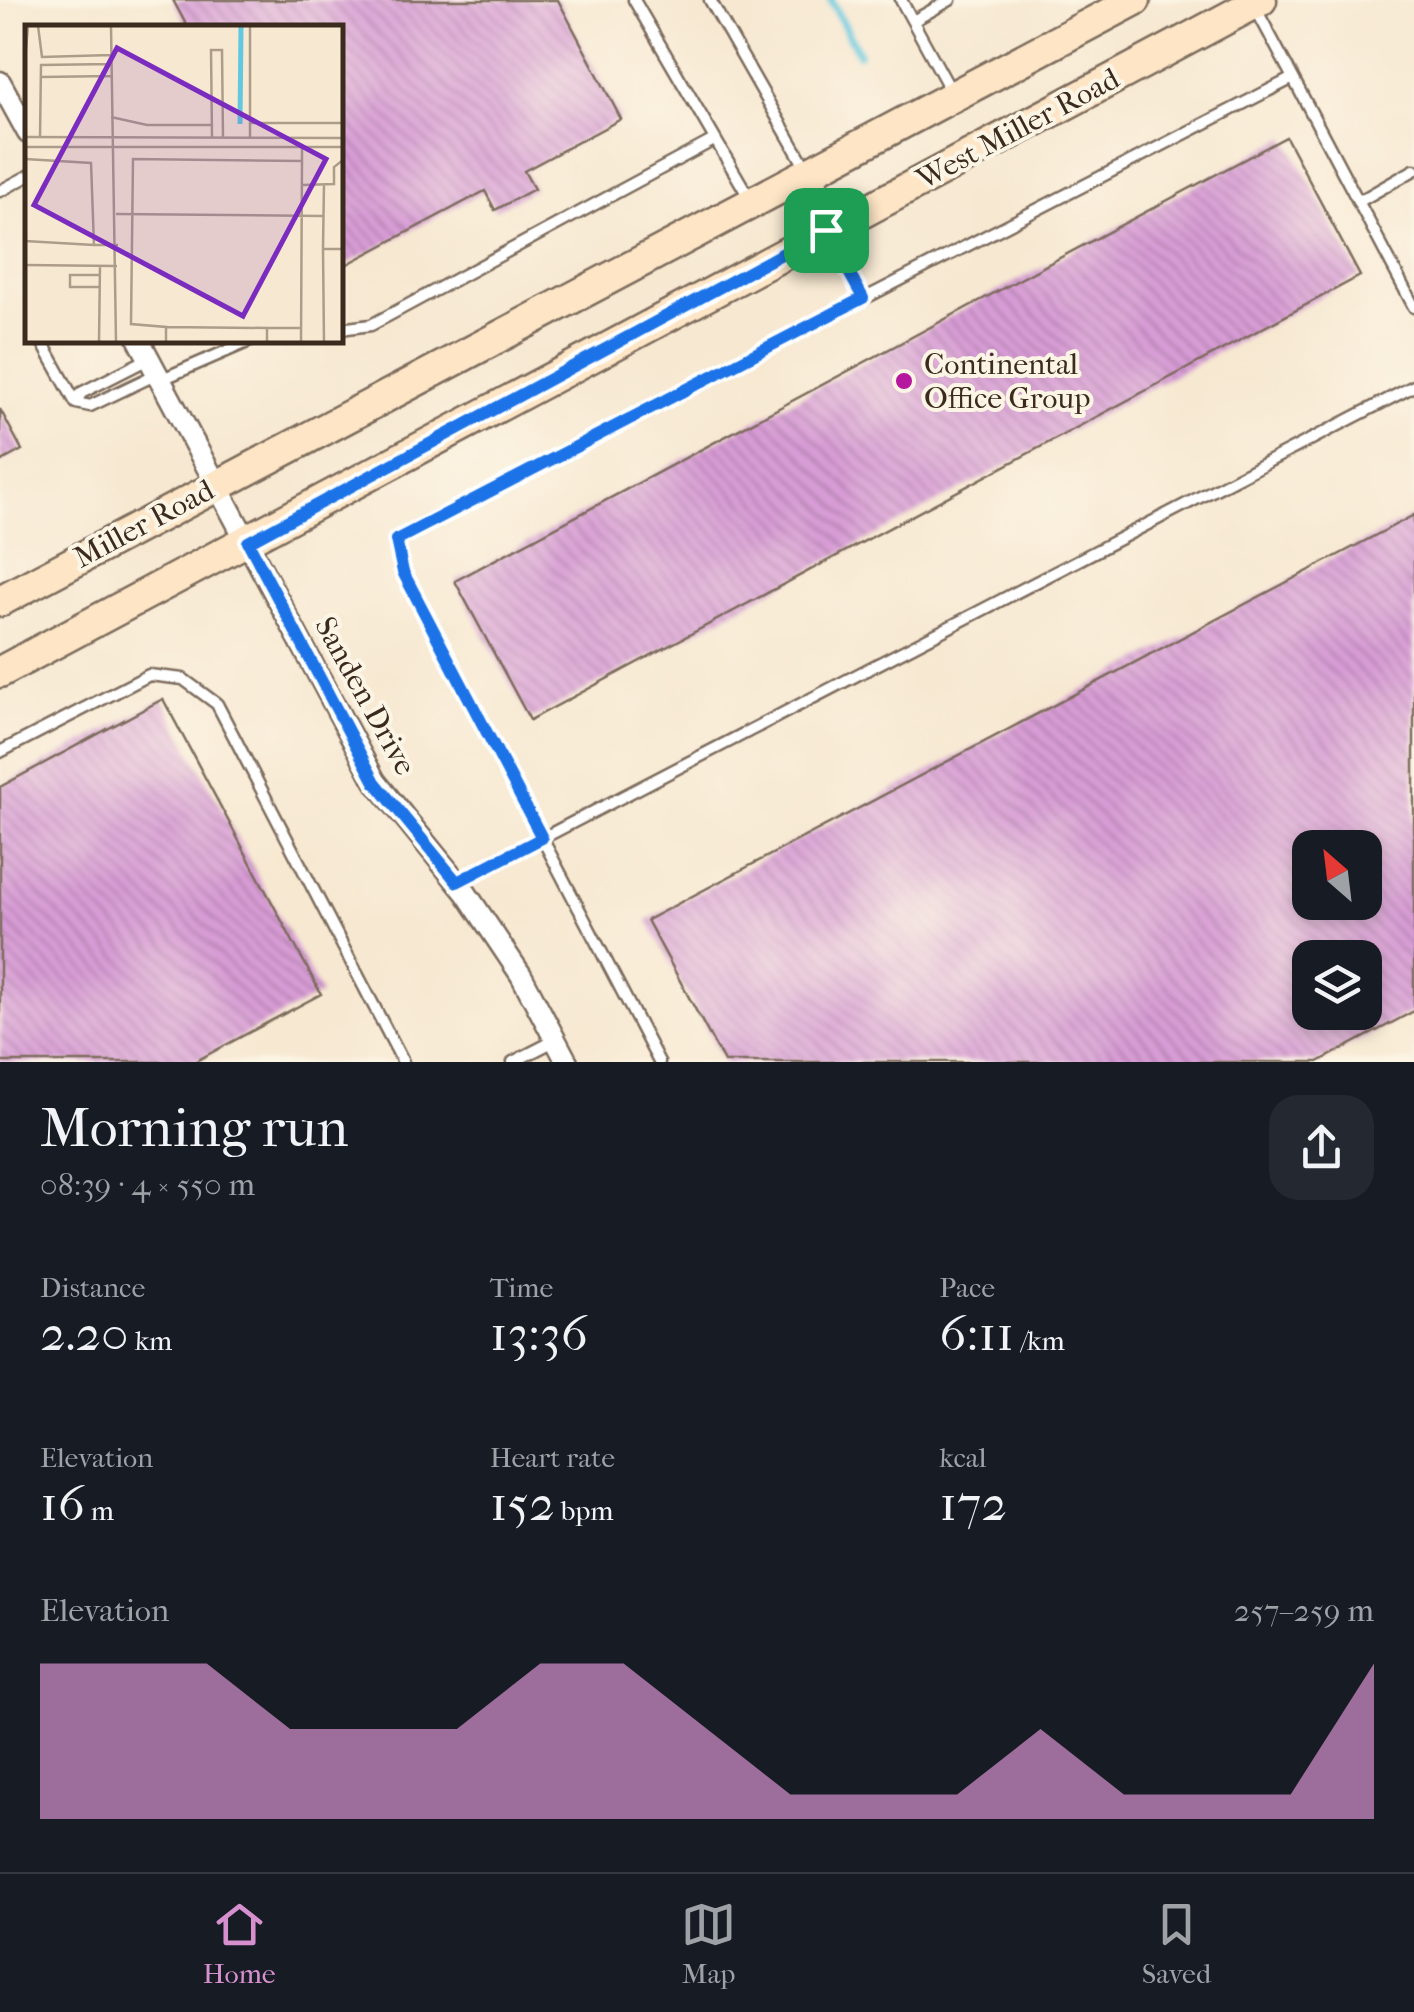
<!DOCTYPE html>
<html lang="en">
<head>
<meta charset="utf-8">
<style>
	body { margin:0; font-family:"IM FELL French Canon",serif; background:#242831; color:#f1f3f6; height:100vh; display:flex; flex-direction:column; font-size:38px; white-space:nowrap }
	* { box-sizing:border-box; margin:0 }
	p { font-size:32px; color:#9ea1a6 }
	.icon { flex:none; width:55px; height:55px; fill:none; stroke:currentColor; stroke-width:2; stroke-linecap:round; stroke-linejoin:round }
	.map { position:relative; height:1062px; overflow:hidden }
	.side { display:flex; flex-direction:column; background:#171b24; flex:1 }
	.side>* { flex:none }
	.needle { width:65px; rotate:332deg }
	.tools { position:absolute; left:1292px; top:830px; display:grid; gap:20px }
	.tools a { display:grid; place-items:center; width:90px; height:90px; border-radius:20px; background:#171b24; box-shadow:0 5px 15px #0003; font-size:50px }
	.pin { position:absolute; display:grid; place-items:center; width:85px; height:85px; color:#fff; margin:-42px; border-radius:20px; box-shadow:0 5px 15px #0006 }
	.round { display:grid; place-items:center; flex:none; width:105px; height:105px; border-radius:30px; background:#242831 }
	.head { display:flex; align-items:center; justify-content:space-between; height:170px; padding:0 40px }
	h1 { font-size:55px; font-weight:600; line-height:75px }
	.stats { display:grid; grid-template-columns:repeat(3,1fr); gap:15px; height:170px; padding:10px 40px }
	.stats div { display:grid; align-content:center }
	.stats b { font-size:50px; font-weight:600 }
	.stats small { font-size:28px; font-weight:400 }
	.stats p { font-size:28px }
	.chart { height:280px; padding:20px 40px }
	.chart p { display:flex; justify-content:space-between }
	.chart svg { width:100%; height:180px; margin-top:10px; fill:#d690ce; opacity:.7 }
	.dock { display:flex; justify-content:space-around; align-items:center; height:140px; border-top:2px solid #363941; background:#171b24; font-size:28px; color:#9ea1a6 }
	.dock a { display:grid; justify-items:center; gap:5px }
	.dock .current { color:#d690ce }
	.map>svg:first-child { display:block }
</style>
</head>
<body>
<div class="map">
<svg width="1414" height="1062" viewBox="0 0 1414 1062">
	<defs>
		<pattern id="building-back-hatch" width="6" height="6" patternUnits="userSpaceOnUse" patternTransform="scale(2.5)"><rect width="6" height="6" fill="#d89cd6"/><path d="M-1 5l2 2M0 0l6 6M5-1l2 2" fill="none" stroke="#b07fad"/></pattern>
	</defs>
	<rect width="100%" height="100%" fill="#fcf5e5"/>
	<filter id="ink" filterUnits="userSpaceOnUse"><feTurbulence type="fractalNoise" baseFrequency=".01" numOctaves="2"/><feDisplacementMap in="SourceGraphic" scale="20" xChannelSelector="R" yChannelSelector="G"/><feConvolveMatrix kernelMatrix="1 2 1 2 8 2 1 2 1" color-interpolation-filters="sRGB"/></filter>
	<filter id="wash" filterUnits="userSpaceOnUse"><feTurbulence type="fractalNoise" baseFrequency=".0048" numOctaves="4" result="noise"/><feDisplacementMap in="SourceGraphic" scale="40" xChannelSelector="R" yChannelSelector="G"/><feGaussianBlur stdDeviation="2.25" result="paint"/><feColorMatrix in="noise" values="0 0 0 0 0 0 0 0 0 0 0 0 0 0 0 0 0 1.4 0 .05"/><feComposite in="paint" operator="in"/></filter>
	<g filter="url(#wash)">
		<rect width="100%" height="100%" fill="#f7e8d1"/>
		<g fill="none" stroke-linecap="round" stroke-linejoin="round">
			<path stroke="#62c8df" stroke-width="8" d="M831,0L859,54"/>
		</g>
		<g id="blocks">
			<path fill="url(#building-back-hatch)" fill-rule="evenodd" d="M173,0H558L621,119L524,171L534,189L495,210L485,191L340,268V28H188Z
				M1286,137L1360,276L530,720L455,581Z
				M0,409L22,450L0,462Z
				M1414,515V1011L1318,1062H724L647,920ZM1310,848H1365V902H1310ZM1310,958H1365V1012H1310Z
				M163,699L321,994L194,1062H0V787Z"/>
		</g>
	</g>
	<g filter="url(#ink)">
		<use href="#blocks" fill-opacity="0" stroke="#7d6c5d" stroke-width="2.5"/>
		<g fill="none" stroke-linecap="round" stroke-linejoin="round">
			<defs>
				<path id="lane" d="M634,0L750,199
					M710,0L806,168
					M901,0L946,82L947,93
					M913,21L950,0
					M1293,78L1414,307
					M0,191L28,176
					M1358,202L1414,170
					M829,236L863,299
					M340,329L371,325L714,140
					M41,340L76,403L90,406L157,374
					M160,380L252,340
					M76,403L81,393L148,359
					M0,752L149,675L183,679L217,704L403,1062
					M458,882L1414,386
					M513,1062L556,1040
					M659,1062L403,572L395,540L1293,78L1256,9"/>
				<path id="street" d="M0,82L28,133
					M139,340L375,781L466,893L521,975L567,1062"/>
				<path id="secondary" d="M809,174L826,230
					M0,601L1135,0
					M0,672L1261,0"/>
			</defs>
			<use href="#lane" stroke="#7d6c5d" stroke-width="15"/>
			<use href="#street" stroke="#7d6c5d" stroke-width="25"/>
			<use href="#secondary" stroke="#7d6c5d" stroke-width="35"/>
			<use href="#lane" stroke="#fff" stroke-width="10"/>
			<use href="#street" stroke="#fff" stroke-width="20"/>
			<use href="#secondary" stroke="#fde5c5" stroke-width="30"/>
		</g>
	</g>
	<g fill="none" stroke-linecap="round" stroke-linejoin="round" filter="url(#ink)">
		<defs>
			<path id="route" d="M826,230L863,298L396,540L403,572L542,838L457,882L375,782L248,542Z"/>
		</defs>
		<use href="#route" stroke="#fff" stroke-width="20"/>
		<use href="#route" stroke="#1a73e8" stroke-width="12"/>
	</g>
	<circle fill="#b5179e" stroke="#fcf5e5" stroke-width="4" cx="904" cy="381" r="10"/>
	<g text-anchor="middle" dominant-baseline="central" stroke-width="8" stroke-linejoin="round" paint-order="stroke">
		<g font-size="30" fill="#3b2a1e" stroke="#fcf5e5">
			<text transform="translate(1018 129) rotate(-28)">West Miller Road</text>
			<text transform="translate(144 524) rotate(-28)">Miller Road</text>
			<text transform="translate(365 696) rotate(61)">Sanden Drive</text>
		</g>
		<g font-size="30" fill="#3b2a1e" stroke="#fcf5e5" text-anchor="start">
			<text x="924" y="364">Continental<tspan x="924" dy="34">Office Group</tspan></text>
		</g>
	</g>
	<g transform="translate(25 25)">
		<rect width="318" height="318" fill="#f7e8d1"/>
		<path fill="none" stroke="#62c8df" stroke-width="5" d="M215,99L216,1"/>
		<path fill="none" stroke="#ac9c89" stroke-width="2.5" d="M13,1L17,32L86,30M86,1L91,317M0,35L3,1M16,52L86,51M86,92L122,100H187M225,98H318M0,112L318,113M15,112L16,40L86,39M187,112L186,25H197L198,112M225,112V1M0,122H318M0,134L66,138L69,220H93M299,159L298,224H318M277,160L309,159V142L318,135M91,189L298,191M0,216L69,220M298,224L299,317M0,240L92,241M75,250H45V262H75M141,302L242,303V317M242,303H276M74,317L75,240M141,317V302L106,299L108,134L277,136V122M276,317L277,136"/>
		<path fill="#7b2cbf" fill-opacity="0.15" stroke="#7b2cbf" stroke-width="5" d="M92,23L301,134L218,291L9,180Z"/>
		<rect width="318" height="318" fill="none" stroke="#3b2a1e" stroke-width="5"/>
	</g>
</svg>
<div class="tools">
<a><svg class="needle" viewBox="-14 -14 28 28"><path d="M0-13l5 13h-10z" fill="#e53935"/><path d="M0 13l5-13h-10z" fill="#9ea1a6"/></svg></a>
<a><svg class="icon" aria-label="layers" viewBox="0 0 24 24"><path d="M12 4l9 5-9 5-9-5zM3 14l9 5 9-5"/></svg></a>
</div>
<div class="pin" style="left:826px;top:230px;background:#1e9e55"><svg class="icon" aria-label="arrive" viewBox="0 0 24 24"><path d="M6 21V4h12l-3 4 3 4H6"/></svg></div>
</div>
<section class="side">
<div class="head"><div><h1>Morning run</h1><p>08:39 · 4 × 550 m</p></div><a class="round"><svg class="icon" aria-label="share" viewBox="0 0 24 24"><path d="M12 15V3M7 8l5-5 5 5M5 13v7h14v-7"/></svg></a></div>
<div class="stats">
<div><p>Distance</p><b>2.20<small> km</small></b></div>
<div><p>Time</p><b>13:36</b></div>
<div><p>Pace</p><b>6:11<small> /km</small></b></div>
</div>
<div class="stats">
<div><p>Elevation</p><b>16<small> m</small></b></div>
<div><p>Heart rate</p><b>152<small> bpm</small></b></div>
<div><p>kcal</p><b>172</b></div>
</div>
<div class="chart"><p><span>Elevation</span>257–259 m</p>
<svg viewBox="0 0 160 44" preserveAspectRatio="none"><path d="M0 44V6L10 6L20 6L30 22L40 22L50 22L60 6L70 6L80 22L90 38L100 38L110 38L120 22L130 38L140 38L150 38L160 6V44z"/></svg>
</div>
</section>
<nav class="dock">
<a class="current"><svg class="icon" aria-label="home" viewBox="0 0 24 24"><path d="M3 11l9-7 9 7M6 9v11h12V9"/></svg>Home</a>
<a><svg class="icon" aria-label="map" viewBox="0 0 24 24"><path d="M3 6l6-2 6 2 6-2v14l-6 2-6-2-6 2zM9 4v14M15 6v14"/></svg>Map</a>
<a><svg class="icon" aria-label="saved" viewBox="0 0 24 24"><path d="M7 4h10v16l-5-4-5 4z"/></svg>Saved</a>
</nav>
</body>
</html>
